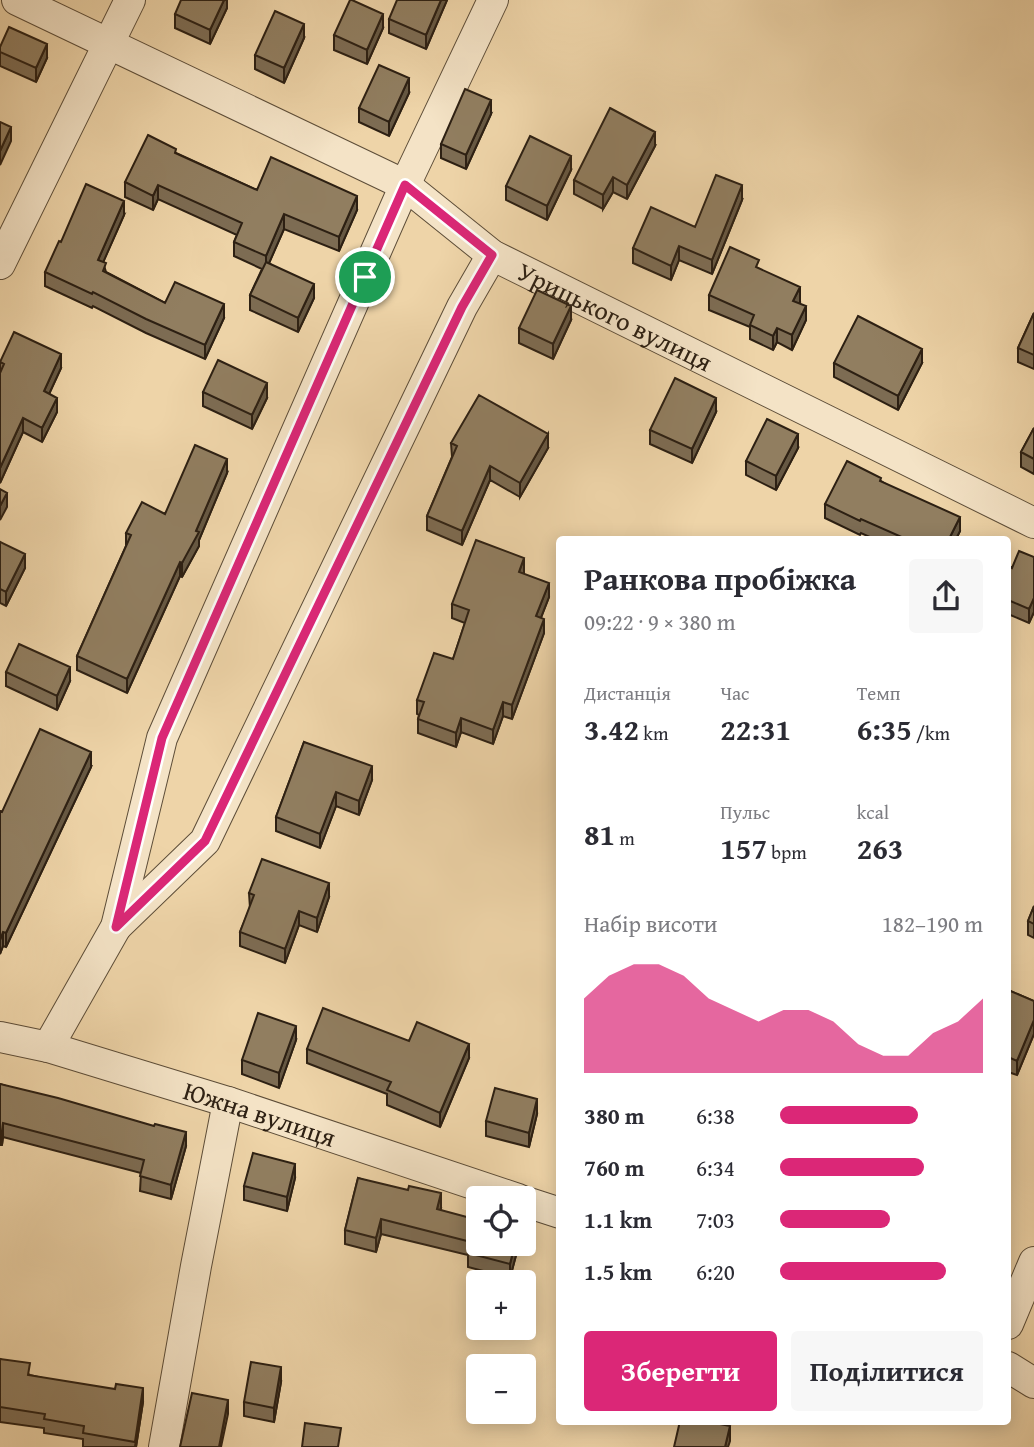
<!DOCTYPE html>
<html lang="uk">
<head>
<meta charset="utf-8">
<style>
	body { margin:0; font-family:"Gentium Book Plus",serif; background:#f7f7f7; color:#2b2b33; height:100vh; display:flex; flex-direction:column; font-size:26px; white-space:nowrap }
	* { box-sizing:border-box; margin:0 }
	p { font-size:23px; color:#7c7c81 }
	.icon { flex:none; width:38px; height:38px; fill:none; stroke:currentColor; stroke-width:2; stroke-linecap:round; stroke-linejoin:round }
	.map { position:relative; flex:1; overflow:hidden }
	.drawer { position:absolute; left:556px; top:536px; width:455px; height:889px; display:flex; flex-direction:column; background:#fff; border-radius:7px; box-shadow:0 4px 18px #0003 }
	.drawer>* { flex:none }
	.controls { position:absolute; left:466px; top:1186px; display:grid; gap:14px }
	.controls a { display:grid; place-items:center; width:70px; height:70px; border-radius:7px; background:#fff; box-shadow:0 4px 18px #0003; font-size:35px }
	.pin { position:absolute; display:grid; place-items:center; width:60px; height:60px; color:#fff; margin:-30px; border:4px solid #fff; border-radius:50%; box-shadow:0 2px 7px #0007 }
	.round { display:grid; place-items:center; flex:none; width:74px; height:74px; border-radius:7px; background:#f7f7f7 }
	.head { display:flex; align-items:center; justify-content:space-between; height:119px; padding:0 28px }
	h1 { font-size:32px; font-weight:700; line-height:52px }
	.figures { display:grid; grid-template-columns:repeat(3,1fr); gap:10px; height:119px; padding:7px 28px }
	.figures div { display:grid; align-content:center }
	.figures b { font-size:30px; font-weight:700 }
	.figures small { font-size:19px; font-weight:400 }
	.figures p { font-size:19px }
	.chart { height:196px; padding:14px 28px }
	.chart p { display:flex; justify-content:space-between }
	.chart svg { width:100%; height:126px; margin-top:7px; fill:#db2777; opacity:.7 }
	.cta { display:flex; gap:14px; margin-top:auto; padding:14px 28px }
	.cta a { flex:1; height:80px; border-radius:7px; background:#db2777; color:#fff; font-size:28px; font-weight:700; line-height:80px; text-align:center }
	.cta a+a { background:#f7f7f7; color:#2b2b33 }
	ul { padding:0 28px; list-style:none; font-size:23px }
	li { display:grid; grid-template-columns:112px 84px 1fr; align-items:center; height:52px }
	li i { height:18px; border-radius:9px; background:#db2777 }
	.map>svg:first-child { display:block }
</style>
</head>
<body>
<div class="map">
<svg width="1034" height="1447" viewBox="0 0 1034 1447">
	<rect width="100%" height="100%" fill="#eed4a8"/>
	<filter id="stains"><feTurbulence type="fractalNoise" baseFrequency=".00286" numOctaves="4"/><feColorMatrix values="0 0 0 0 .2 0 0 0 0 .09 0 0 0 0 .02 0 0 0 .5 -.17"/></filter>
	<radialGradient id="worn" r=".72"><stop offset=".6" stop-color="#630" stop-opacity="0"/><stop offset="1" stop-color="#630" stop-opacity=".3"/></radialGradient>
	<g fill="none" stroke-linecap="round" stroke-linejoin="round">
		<defs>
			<g id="minor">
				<path id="s1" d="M17,0L405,185L492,255L1034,523"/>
				<path d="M0,264L130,0"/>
				<path d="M116,927L205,841L462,307L492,255"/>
				<path id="s2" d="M0,1037L48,1047L228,1102L518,1199"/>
				<path d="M48,1047L116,927L162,738L405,185L493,0"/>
				<path d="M523,1201L560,1213"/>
				<path d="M1008,1324L1034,1262"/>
				<path d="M1008,1367L1034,1383"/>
				<path d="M164,1447L196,1266L228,1102"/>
			</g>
		</defs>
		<use href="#minor" stroke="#5d4d38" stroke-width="32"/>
		<use href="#minor" stroke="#f4e3c6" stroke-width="30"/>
	</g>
	<path fill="#7d6c53" stroke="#2d2013" stroke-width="2" d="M227,0V8L210,44L175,28V14Z
		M447,0L426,49L389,33V19Z
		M383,28L367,64L334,50V35Z
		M304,38L284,83L255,69V55Z
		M0,47L47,58L36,82L0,66Z
		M409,93L389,136L359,122V108Z
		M491,114L466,169L441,158V144Z
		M655,146L627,199L613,192L603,209L574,194V180Z
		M176,153L257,190L357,210L339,251L284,229L269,263L314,298L298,332L250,310V295L262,269L234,256V242L237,235L158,199L153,210L125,197V182Z
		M571,170L547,220L506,200V186Z
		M742,200L712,274L679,260L671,280L633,263V248L695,227Z
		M124,215L103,262L106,272L165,303L224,318L205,359L146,333L93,306L92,308L45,286V272Z
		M759,269L800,302L799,303L806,320L792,350L777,342L773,350L750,339V327L709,310V295Z
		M1034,313V369L1018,362V348Z
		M571,320L553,359L519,343V328Z
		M0,362L61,368L49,394L57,412L42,442L23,432L0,483Z
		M834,363H922L898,410L834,377Z
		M203,392L267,398L252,429L203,406Z
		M716,412L692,463L650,444V430Z
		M1034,428V474L1021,467V452Z
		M451,443L548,448L520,497L490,480L462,545L427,530V516L452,457Z
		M798,448L776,490L746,475V461Z
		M227,473L199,540V546L182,577L180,576L127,693L77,670V656L126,546V533L165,514Z
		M881,481L960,531L956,539H874L861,533L860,535L825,518V504Z
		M0,542L25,568L6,606L0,603Z
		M1034,557V612L1029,623L1008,614V566L1012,568Z
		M524,572V574L549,597L541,618L544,633L512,719L503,716L493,744L461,732L456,747L418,733V719L419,715L417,714V700L453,659L465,623L452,618V604Z
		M6,672L70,681L57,710L6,686Z
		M304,742L372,780L359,815L336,806L320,848L276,831V817Z
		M91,767L6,947L3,946L0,954V811L2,812Z
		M249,893L329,897L317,932L299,925L285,963L240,946V932L250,908Z
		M1034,906V938L1028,935V921Z
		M1008,990L1034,1001V1034L1017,1075L1008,1072Z
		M296,1040L279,1088L242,1074V1060Z
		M409,1041L469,1058L440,1127L387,1105V1094L307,1063V1049Z
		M0,1084L186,1146L171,1199L140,1191L141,1173L3,1137L2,1145H0Z
		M537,1114L529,1147L486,1136V1121Z
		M295,1178L287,1211L244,1200V1186Z
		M358,1178L441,1208L440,1210L519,1244L510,1278L468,1267V1255L381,1234L376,1252L345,1244V1230Z
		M0,1359L30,1375L143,1402L136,1447H83V1439L44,1433V1428L0,1422Z
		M281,1382L274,1422L244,1416V1402Z"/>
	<path fill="#665843" stroke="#2d2013" stroke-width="2" d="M224,0H227V8L210,44V30Z
		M441,0H447L426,49V35Z
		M383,14V28L367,64V50Z
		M304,24V38L284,83V68Z
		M47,44V58L36,82V68Z
		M409,78V93L389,136V122Z
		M491,100V114L466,169V155Z
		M11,127V141L0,165V151Z
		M655,132V146L627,199V185Z
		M571,156V170L547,220V206Z
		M613,177V192L603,209V195Z
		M158,185V199L153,210V196Z
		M742,185V200L712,274V260Z
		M357,196V210L339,251V237Z
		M124,201V215L98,274V260Z
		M284,214V229L266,270V256Z
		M679,246V260L671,280V266Z
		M314,284V298L298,332V318Z
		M800,287V302L793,315V301Z
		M224,304V318L205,359V345Z
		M571,306V320L553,359V344Z
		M806,306V320L792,350V335Z
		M777,328V342L773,350V336Z
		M922,349V363L898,410V396Z
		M61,354V368L44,405V391Z
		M267,383V398L252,429V415Z
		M57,398V412L42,442V428Z
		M716,398V412L692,463V449Z
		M23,418V432L0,483V468Z
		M548,434V448L520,497V483Z
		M798,434V448L776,490V476Z
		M227,459V473L199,540V546L182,577V563Z
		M490,466V480L462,545V531Z
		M7,493V507L0,520V506Z
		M960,517V531L956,539H949Z
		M25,554V568L6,606V592Z
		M524,558V572L519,586V572Z
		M180,562V576L127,693V679Z
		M549,583V597L536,630V616Z
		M1034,598V612L1029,623V609Z
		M544,619V633L512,719V705Z
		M70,667V681L57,710V696Z
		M503,702V716L493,744V730Z
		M461,718V732L456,747V733Z
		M91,752V767L6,947V933Z
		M372,766V780L359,815V801Z
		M336,792V806L320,848V834Z
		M329,883V897L317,932V918Z
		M299,911V925L285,963V949Z
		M3,932V946L0,954V940Z
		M1034,1020V1034L1017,1075V1061Z
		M296,1026V1040L279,1088V1073Z
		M469,1044V1058L440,1127V1113Z
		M537,1099V1114L529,1147V1133Z
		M3,1123V1137L2,1145V1131Z
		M186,1132V1146L171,1199V1185Z
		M295,1164V1178L287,1211V1197Z
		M441,1193V1208L437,1223V1209Z
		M381,1219V1234L376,1252V1238Z
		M515,1244H519L510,1278V1264Z
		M281,1367V1382L274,1422V1408Z
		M143,1388V1402L136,1447H135Z
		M228,1400V1414L221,1447H219Z
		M730,1426V1441L728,1447H725Z"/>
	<path fill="#917e60" stroke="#2d2013" stroke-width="2" d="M181,0H224L210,30L175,14Z
		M350,0H352L383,14L367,50L334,35Z
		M397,0H441L426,35L389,19Z
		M275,11L304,24L284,68L255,55Z
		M9,27L47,44L36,68L0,52V47Z
		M379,65L409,78L389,122L359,108Z
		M465,89L491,100L466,155L441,144Z
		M610,108L655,132L627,185L613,177L603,195L574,180Z
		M0,122L11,127L0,151Z
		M148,135L176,149L175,153L257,190L271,157L357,196L339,237L284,214L266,256L234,242L242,223L158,185L153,196L125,182Z
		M530,136L571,156L547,206L506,186Z
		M716,175L742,185L712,260L679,246L671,266L633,248L651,207L695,227Z
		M86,184L124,201L98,260L106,263L103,271L165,303L175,282L224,304L205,345L146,319L93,292L92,294L45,272L59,241L61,242Z
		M730,247L759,260L756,267L800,287L793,301L806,306L792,335L777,328L773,336L750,325L754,315L709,295Z
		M266,262L314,284L298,318L250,295Z
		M537,290L571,306L553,344L519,328Z
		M1034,313V355L1018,348Z
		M858,316L922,349L898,396L834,363Z
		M14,332L61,354L44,391L57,398L42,428L23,418L0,468V373L4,364L0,362Z
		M218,360L267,383L252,415L203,392Z
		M675,378L716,398L692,449L650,430Z
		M479,395L548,434L520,483L490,466L462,531L427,516L457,446L451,443Z
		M767,419L798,434L776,476L746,461Z
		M1034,428V459L1021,452Z
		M195,445L227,459L196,531L199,532L182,563L180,562L127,679L77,656L131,535L126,533L142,502L165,514Z
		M847,461L881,478L880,481L960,517L949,539H906L861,519L860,521L825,504Z
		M0,489L7,493L0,506Z
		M476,540L524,558L519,572L549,583L536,616L544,619L512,705L503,702L493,730L461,718L456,733L418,719L424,702L417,700L434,653L453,659L469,610L452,604Z
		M0,542L25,554L6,592L0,589Z
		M1019,551L1034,557V598L1029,609L1008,600V566L1012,568Z
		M19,644L70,667L57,696L6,672Z
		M40,729L91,752L6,933L3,932L0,940V811L2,812Z
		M304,742L372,766L359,801L336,792L320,834L276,817Z
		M262,859L329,883L317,918L299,911L285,949L240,932L254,895L249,893Z
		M1034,906V924L1028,921Z
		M1008,990L1034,1001V1020L1017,1061L1008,1057Z
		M323,1008L409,1041L417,1022L469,1044L440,1113L387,1090L391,1082L307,1049Z
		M258,1013L296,1026L279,1073L242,1060Z
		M0,1084L58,1098L154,1126L155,1124L186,1132L171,1185L140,1176L144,1160L3,1123L2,1131H0Z
		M495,1088L537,1099L529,1133L486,1121Z
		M253,1153L295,1164L287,1197L244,1186Z
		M358,1178L408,1190L409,1186L441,1193L437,1209L478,1220V1244H515L510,1264L468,1253L471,1242L381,1219L376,1238L345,1230Z
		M0,1359L30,1363L28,1375L115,1389L116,1384L143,1388L135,1442L83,1433L84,1426L44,1419L45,1414L0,1407Z
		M251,1362L281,1367L274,1408L244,1402Z
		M192,1393L228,1400L219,1447H180Z
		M680,1421H705L730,1426L725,1447H674Z
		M305,1423L341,1428L338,1447H302Z"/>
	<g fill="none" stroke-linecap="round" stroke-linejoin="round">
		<defs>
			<path id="route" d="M405,185L492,255L462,307L205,841L116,927L162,738Z"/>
		</defs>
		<use href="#route" stroke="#fff" stroke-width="14"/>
		<use href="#route" stroke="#db2777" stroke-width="9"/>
	</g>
	<g text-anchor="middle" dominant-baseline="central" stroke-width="6" stroke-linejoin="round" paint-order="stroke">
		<g font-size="26" fill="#2d2013" stroke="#f4e3c6">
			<text stroke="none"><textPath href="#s1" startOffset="679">Урицького вулиця</textPath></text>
			<text stroke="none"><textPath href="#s2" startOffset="271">Южна вулиця</textPath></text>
		</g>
	</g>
	<rect width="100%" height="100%" filter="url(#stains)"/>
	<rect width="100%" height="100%" fill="url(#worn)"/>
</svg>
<div class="controls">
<a><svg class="icon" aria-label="locate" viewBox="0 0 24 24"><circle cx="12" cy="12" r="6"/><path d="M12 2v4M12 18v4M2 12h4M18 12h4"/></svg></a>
<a>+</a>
<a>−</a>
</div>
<div class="pin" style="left:365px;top:277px;background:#1e9e55"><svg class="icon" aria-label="arrive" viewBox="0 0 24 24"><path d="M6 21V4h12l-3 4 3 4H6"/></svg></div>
<section class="drawer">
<div class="head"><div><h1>Ранкова пробіжка</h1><p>09:22 · 9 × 380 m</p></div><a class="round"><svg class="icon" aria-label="share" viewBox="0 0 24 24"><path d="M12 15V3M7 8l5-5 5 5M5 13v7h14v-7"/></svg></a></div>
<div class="figures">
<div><p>Дистанція</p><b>3.42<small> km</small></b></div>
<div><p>Час</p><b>22:31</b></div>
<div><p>Темп</p><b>6:35<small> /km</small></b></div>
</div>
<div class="figures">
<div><b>81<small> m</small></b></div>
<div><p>Пульс</p><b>157<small> bpm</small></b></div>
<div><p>kcal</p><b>263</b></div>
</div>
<div class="chart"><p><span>Набір висоти</span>182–190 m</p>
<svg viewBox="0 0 160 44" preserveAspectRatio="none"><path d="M0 44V18L10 10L20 6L30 6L40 10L50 18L60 22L70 26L80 22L90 22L100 26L110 34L120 38L130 38L140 30L150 26L160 18V44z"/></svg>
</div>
<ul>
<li><b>380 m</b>6:38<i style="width:68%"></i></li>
<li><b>760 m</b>6:34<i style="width:71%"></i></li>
<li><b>1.1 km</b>7:03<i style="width:54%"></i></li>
<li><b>1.5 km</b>6:20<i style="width:82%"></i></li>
</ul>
<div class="cta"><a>Зберегти</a><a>Поділитися</a></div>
</section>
</div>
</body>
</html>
